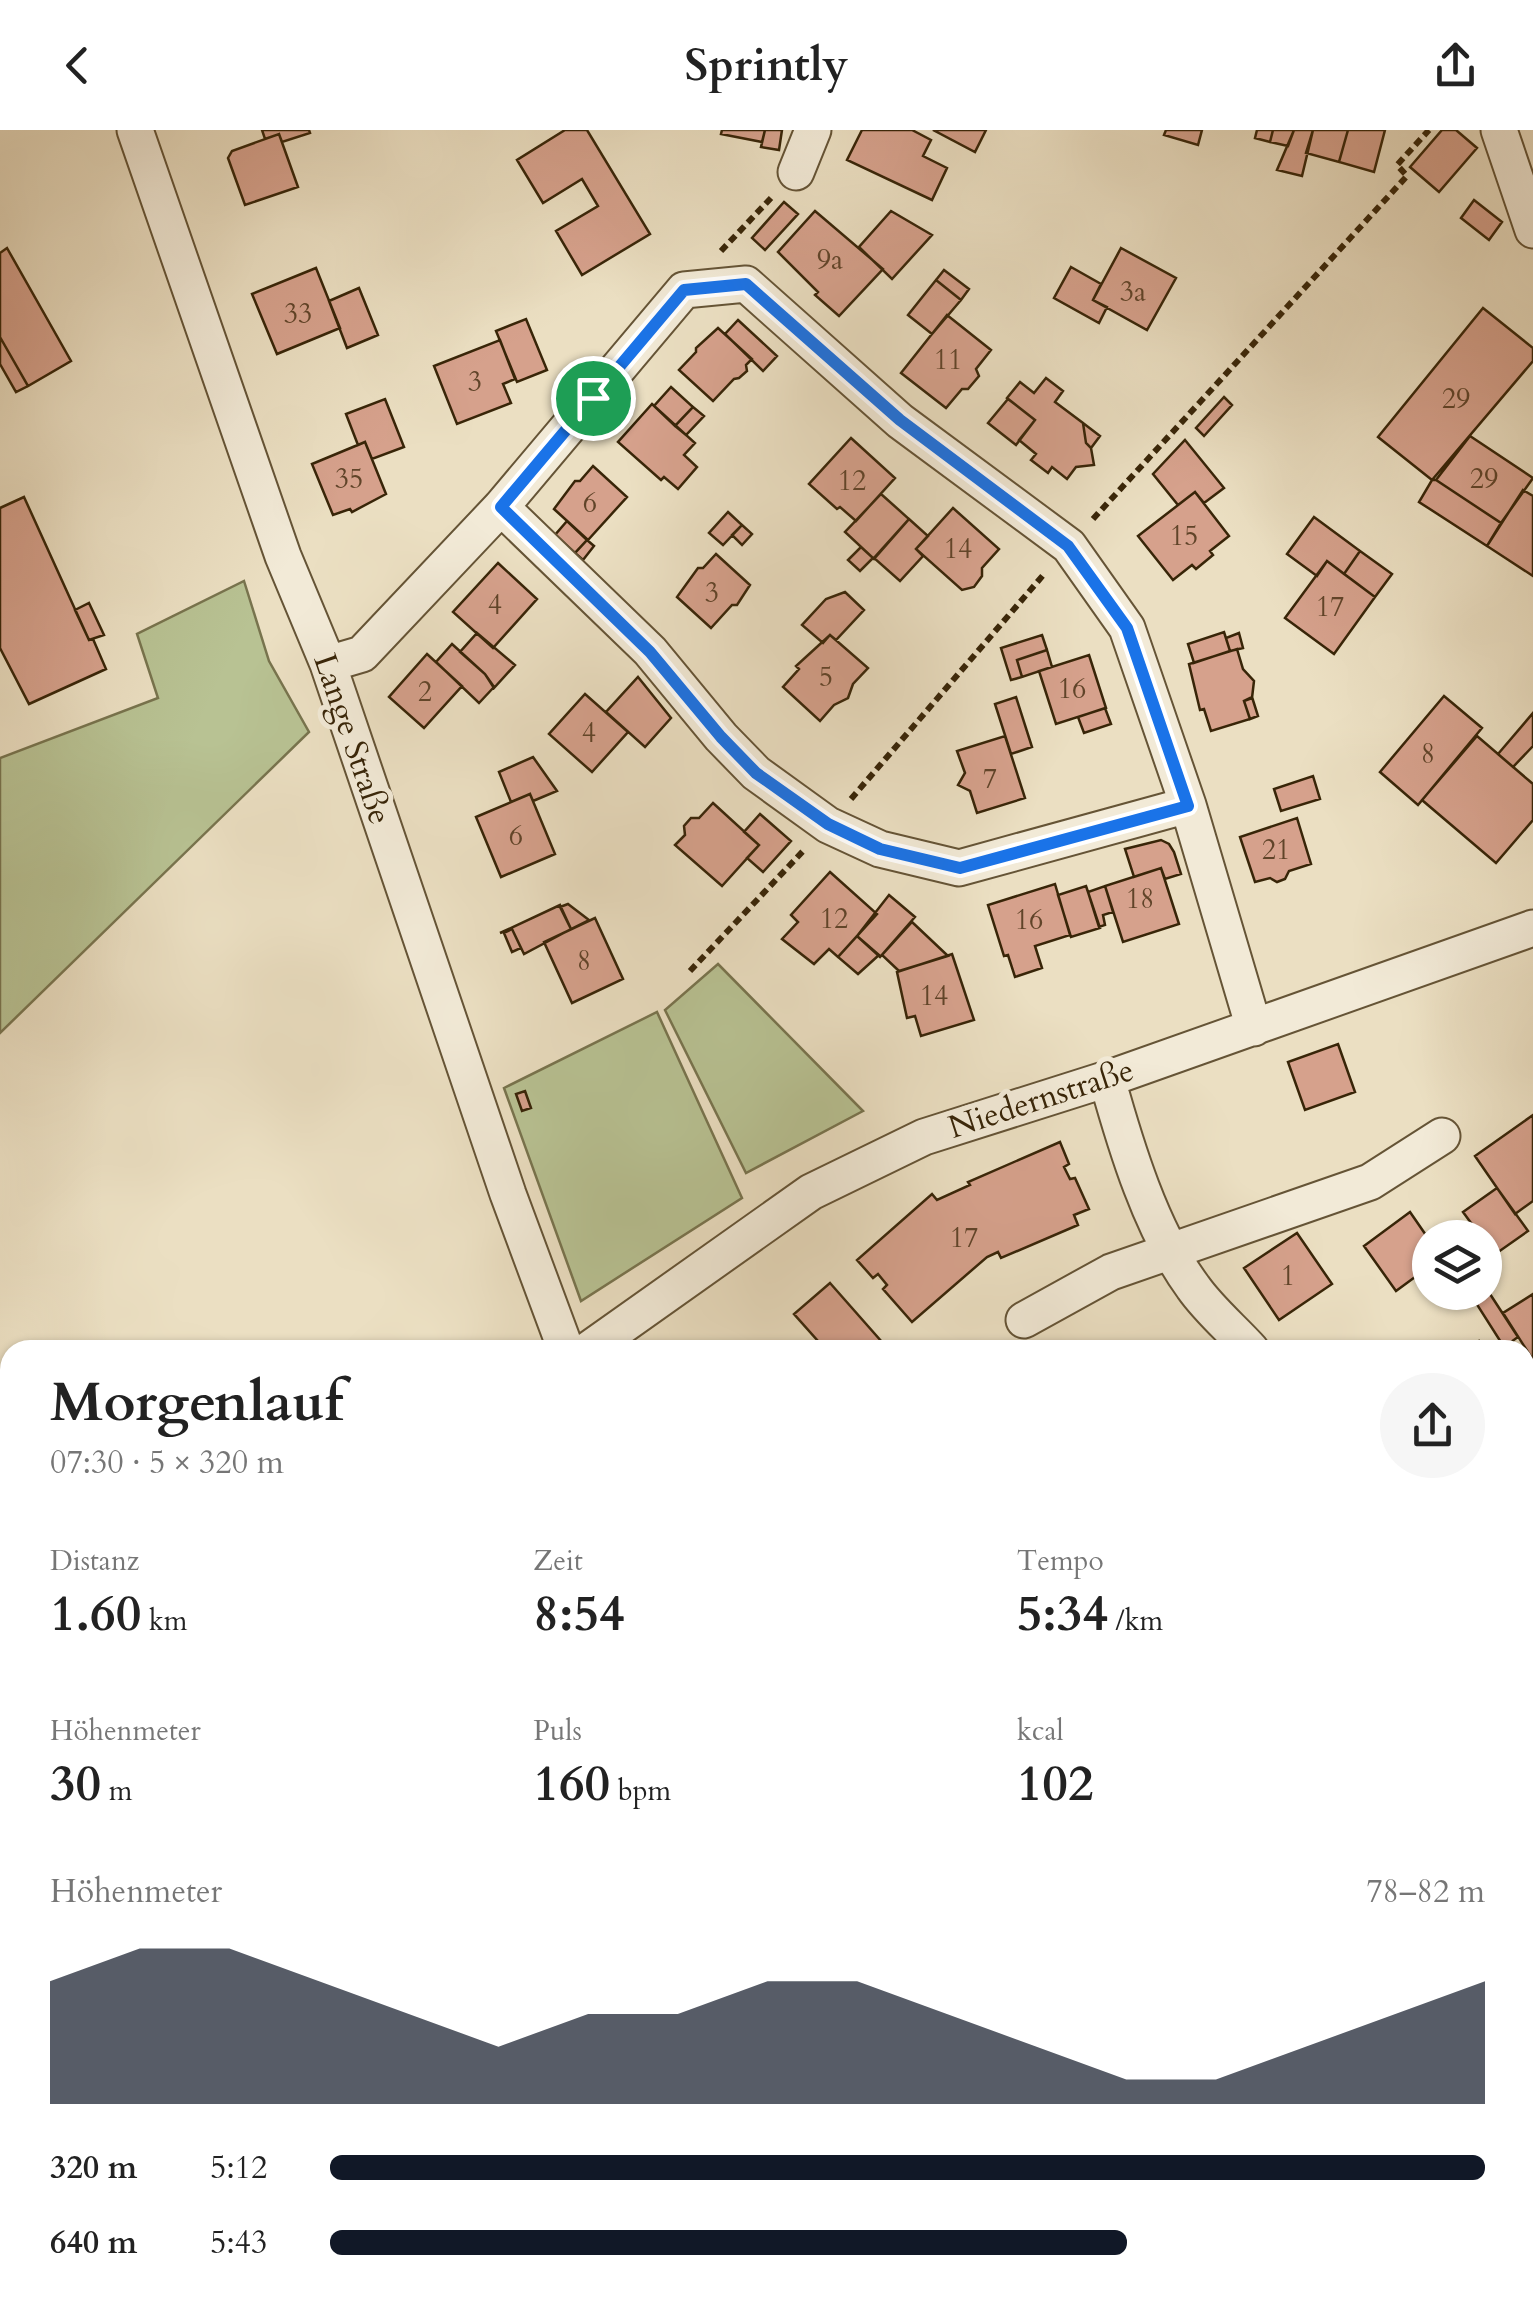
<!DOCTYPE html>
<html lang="de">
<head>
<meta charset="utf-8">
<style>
	body { margin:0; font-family:Cardo,serif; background:#f6f6f6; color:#222; height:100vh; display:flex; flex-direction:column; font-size:38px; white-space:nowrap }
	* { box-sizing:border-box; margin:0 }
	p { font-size:32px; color:#767676 }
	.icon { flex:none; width:55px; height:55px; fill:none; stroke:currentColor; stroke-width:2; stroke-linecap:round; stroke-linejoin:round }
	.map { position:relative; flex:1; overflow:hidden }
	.details { position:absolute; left:0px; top:1210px; width:1535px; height:962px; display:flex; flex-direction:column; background:#fff; border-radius:30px 30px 0 0; box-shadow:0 2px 8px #0004 }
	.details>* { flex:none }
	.fabs { position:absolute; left:1412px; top:1090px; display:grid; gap:20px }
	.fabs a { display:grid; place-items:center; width:90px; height:90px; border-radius:50%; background:#fff; box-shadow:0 2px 8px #0004; font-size:50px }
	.pin { position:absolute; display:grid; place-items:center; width:85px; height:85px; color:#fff; margin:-42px; border:5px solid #fff; border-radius:50%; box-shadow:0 2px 10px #0007 }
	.round { display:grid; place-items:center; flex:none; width:105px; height:105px; border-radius:52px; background:#f6f6f6 }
	.overview { display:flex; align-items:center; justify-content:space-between; height:170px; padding:0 50px }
	h1 { font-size:55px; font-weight:600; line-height:75px }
	.figures { display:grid; grid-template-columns:repeat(3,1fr); gap:15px; height:170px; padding:10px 50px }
	.figures div { display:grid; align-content:center }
	.figures b { font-size:50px; font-weight:600 }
	.figures small { font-size:28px; font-weight:400 }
	.figures p { font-size:28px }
	.chart { height:280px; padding:20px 50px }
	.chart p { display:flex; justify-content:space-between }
	.chart svg { width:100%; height:180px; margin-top:10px; fill:#111827; opacity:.7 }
	ul { padding:0 50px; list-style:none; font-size:32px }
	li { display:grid; grid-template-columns:160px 120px 1fr; align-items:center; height:75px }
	li i { height:25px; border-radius:12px; background:#111827 }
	header { display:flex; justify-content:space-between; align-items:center; height:130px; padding:0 50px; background:#fff; font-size:45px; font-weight:600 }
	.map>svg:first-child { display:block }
</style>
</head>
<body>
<header><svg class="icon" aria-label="back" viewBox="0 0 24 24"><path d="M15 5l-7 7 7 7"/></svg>Sprintly<svg class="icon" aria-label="share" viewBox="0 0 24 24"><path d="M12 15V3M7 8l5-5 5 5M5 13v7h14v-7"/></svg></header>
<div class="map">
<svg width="1533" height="2172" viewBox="0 0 1533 2172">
	<rect width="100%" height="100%" fill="#ebdfc2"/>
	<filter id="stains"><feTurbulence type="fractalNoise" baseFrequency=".002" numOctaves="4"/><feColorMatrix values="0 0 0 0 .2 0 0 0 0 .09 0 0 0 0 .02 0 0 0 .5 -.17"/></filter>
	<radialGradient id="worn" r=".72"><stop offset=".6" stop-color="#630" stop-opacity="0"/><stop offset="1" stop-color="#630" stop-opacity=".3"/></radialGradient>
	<path fill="#b8c293" stroke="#78744e" stroke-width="2.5" d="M244,451L269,531L309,602L0,903V628L158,568L137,504Z
		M718,834L863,981L746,1043L665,880Z
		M657,882L742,1068L581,1171L504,958Z
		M281,2163H445L453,2172H285Z"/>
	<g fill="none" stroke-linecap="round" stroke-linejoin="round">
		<path stroke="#747e75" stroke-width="11" d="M0,1720L10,1711"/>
	</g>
	<path fill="#d6a18c" stroke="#382508" stroke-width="2.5" d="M262,0H309L310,3L282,12L279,4L265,9Z
		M565,0H587L650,104L582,145L556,101L598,76L582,49L543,73L517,30Z
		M722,0H765L762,12L721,4Z
		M765,0H782L779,20L761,17Z
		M862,0H912L931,10L923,26L947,38L932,70L847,30Z
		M933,0H986L975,22Z
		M1166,0H1202L1198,15L1164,5Z
		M1257,0H1273L1270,12L1255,8Z
		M1273,0H1294L1288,16L1270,12Z
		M1294,0H1313L1302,46L1277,40Z
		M1313,0H1348L1339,32L1306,23Z
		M1348,0H1385L1374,42L1339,32Z
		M1442,0H1456L1477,18L1439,62L1410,37Z
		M279,4L298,57L245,75L228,28L232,21Z
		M1474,70L1502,92L1489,110L1461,88Z
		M784,72L798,84L765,120L752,108Z
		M815,81L883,139L839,186L815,165L818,162L778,122Z
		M891,81L932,105L892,149L859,117Z
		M7,118L71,231L28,256L0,207V123Z
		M1121,118L1176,148L1147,200L1093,170Z
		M1071,137L1101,154L1093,170L1107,177L1099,193L1054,168Z
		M316,138L340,198L277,224L252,164Z
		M944,140L969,159L961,170L936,150Z
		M936,150L961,170L932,204L908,185Z
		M359,158L378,205L347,218L329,171Z
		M1483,178L1533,218V231L1432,350L1378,307Z
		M947,185L991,220L976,239L979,246L968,259H962L946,278L901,243Z
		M526,189L547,240L517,252L496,201Z
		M738,190L777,226L763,241L725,204Z
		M718,198L752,229L746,235L747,241L739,248L734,249L713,271L679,240L696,222V218Z
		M0,207L28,256L16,262L0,234Z
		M500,210L515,249L503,254L511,273L457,294L434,236Z
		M1046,248L1063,261L1055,272L1083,293L1086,313L1091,318L1094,335L1076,337L1067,349L1052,337L1048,343L1031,330L1036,324L1019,310L1035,290L1007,268L1020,252L1034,263Z
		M671,257L693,277L675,296L654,276Z
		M1224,267L1232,275L1204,306L1196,298Z
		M385,269L404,317L372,329L365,312L358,315L346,284Z
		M1008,269L1035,290L1016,315L988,293Z
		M652,274L695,313L684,325L697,337L678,359L664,347L661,350L618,312Z
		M693,277L704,286L686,305L675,296Z
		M1083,293L1100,306L1091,318L1086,313Z
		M1470,306L1533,348L1501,393L1436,350Z
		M851,308L895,348L856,391L840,377L837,379L809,354Z
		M1185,310L1224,358L1204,373L1195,362L1178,375L1153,344Z
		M365,312L386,364L352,382L350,379L333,385L312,334Z
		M593,336L627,367L588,410L554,379L575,351H580Z
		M1432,350H1436L1501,393L1487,416L1419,372Z
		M1523,360L1533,366V446L1487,416Z
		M1195,362L1229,406L1210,421L1213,425L1196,439L1192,435L1173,450L1138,406Z
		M881,364L909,389L874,429L845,402Z
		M24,367L89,510L93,509L106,539L29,574L0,518V378Z
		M953,378L999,419L982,438V446L974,457L962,460L916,419Z
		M728,382L742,395L723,415L709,403Z
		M1314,387L1360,421L1344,444L1327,431L1317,446L1287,424Z
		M909,389L928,406L916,419L923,426L900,451L874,428Z
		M567,391L587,410L575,423L555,405Z
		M742,395L752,404L742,415L732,405Z
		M587,410L594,416L583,430L575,423Z
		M861,417L873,428L860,441L848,430Z
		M1360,421L1392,444L1375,467L1344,444Z
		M716,424L750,455L737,475H732L711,498L677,467L698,438H703Z
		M1327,431L1375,467L1334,524L1285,488Z
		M498,433L537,469L493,518L453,482Z
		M845,462L864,480L836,510L830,505L823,513L802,495L826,469Z
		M89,473L104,505L89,510L75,480Z
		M1224,502L1230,521L1194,533L1188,514Z
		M477,503L515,535L494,558L485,544L460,522Z
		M1239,503L1243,518L1230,521L1226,508Z
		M830,505L868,538L853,554L848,568L834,575L820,591L783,557L799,539L796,536Z
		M1042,505L1047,520L1017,530L1022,547L1011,550L1001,518Z
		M452,514L485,544L494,557L479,573L436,532Z
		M1237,519L1243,539L1254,551L1252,568L1244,571L1250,589L1211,601L1204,579L1200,580L1189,534Z
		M1047,520L1052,537L1022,547L1017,530Z
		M427,524L462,556L424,598L389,567Z
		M1089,525L1106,578L1056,594L1039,541Z
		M638,547L671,588L645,617L606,582Z
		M585,564L628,602L592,642L549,604Z
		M1444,566L1482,598L1418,675L1380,642Z
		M1016,567L1032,617L1011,624L995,574Z
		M1252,567L1258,586L1250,589L1244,571Z
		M1105,578L1111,594L1084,603L1078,587Z
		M1533,583V616L1513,637L1498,624Z
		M1005,606L1025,668L977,683L970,661L958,655L965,643L957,621Z
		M1477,606L1533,654V690L1496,733L1422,670Z
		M533,627L557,661L533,671L530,664L511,672L499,642Z
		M1313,646L1320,669L1281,681L1274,659Z
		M530,664L555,724L501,747L476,687Z
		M713,673L759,715L722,756L675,715L685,705L684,696L691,688H699Z
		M760,684L791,711L763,742L747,728L759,715L744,702Z
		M1297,688L1311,734L1289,741L1285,749L1277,752L1270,748L1255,752L1240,707Z
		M1161,710L1169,714L1174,722L1181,744L1165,749L1161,738L1134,747L1125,719Z
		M1161,738L1179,794L1123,812L1105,756Z
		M830,742L877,784L838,827L829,819L814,834L782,809L798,792L791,785Z
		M1055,754L1070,805L1035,816L1042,838L1015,847L1008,825L1004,826L988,775Z
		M1086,756L1100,798L1071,807L1058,765Z
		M1105,756L1113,782L1103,785L1105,795L1099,797L1088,762Z
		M889,765L915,787L880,827L857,806Z
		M568,774L589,790L571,799L560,777Z
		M560,775L571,799L524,824L512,799L500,803Z
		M595,788L623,849L572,873L544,812Z
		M912,792L948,826L899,841L882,825Z
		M512,799L521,818L512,822L504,803Z
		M857,806L879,825L858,844L838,827Z
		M952,824L974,890L921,906L915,886L907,888L897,842Z
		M1338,914L1355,962L1305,980L1288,932Z
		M525,961L531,978L522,981L516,964Z
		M1533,985V1071L1515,1084L1475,1026Z
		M1060,1012L1069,1034L1064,1037L1070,1049L1075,1048L1089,1079L1074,1085L1078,1095L1001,1128L998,1122L987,1127L912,1192L883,1159L887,1155L878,1144L873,1148L857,1130L932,1064L937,1070L970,1055L968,1052Z
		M1497,1058L1528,1101L1494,1125L1485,1108H1482L1463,1082Z
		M1410,1082L1430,1111V1136L1396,1161L1364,1116Z
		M1297,1103L1332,1154L1279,1190L1244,1138Z
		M830,1153L889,1220H826L794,1184Z
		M1490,1164L1518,1207L1504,1217L1476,1173Z
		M1533,1164V1230L1503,1183Z
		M1479,1211L1485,1220H1464Z
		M1533,1329V1365L1525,1353V1334Z
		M1525,1386L1533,1398V1409L1525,1415Z
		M1533,1901V1944L1525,1943V1907Z
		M1525,1943L1533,1944V2041L1525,2040Z
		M1416,2162H1443L1428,2172H1422Z
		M1443,2162H1494L1500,2172H1428Z"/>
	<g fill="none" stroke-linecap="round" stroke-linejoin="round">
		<defs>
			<path id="minor" d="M135,0L283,426L328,534L508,1064L566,1220
				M1499,0L1533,100
				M796,42L813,0
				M501,377L650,521L721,607L756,643L828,695L880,719L959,738L1188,675
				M328,534L362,524L501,377L684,160L746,154L900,291L1069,416L1127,498L1188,675L1254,898
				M1107,949C1126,1017 1151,1100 1193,1157C1209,1180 1232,1199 1251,1220
				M1024,1190L1111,1142L1370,1052L1442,1006
				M588,1220L811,1062L924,1007L1107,949L1533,798
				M1525,1293L1533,1287
				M1525,1571L1533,1584
				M0,1674L10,1666
				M1525,2110L1533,2113
				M1229,2162L1235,2172
				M679,2172L691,2162"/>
		</defs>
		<use href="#minor" stroke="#655436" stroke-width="39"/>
		<path stroke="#382508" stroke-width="6" stroke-dasharray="8 5" stroke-linecap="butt" d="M721,121L771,68
			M1093,389L1407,46L1397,35L1429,0
			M851,669L1045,443
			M690,841L805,719
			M1525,1507L1533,1502"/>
		<use href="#minor" stroke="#f2ead7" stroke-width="35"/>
	</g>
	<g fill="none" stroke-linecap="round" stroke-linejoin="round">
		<defs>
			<path id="route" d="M746,154L900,290L1068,416L1127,498L1188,676L960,738L880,719L828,694L756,643L721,607L650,522L501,377L684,160Z"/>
		</defs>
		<use href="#route" stroke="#fff" stroke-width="20"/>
		<use href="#route" stroke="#1a73e8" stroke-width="12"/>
	</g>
	<g text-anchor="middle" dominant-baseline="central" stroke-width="10" stroke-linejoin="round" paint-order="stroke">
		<g font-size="28" fill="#604429">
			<text x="830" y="130">9a</text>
			<text x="1133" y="162">3a</text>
			<text x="298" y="184">33</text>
			<text x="948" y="230">11</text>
			<text x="475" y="252">3</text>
			<text x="1456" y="269">29</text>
			<text x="349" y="349">35</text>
			<text x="1484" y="349">29</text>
			<text x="852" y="351">12</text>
			<text x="590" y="373">6</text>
			<text x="1184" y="406">15</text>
			<text x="958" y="419">14</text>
			<text x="712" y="463">3</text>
			<text x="495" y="475">4</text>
			<text x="1330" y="477">17</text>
			<text x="826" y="547">5</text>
			<text x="1072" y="559">16</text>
			<text x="425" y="562">2</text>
			<text x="589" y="603">4</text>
			<text x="1428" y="624">8</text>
			<text x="990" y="649">7</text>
			<text x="516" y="706">6</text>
			<text x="1276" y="720">21</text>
			<text x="1140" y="769">18</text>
			<text x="834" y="789">12</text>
			<text x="1029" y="790">16</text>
			<text x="584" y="831">8</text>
			<text x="934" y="866">14</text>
			<text x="964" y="1108">17</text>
			<text x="1288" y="1146">1</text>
		</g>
		<g font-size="32" fill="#382508" stroke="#f2ead7">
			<text transform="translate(352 609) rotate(71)">Lange Straße</text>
			<text transform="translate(1041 969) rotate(-18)">Niedernstraße</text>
		</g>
	</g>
	<rect width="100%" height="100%" filter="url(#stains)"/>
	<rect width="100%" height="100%" fill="url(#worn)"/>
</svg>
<div class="fabs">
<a><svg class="icon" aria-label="layers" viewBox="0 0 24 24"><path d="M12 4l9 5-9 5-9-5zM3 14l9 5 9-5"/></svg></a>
</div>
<div class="pin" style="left:593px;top:268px;background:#1e9e55"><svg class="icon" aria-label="arrive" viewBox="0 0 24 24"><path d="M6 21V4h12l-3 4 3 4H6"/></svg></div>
<section class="details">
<div class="overview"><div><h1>Morgenlauf</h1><p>07:30 · 5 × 320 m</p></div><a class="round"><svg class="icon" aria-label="share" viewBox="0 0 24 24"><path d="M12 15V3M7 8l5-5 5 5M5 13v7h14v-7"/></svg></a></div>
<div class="figures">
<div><p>Distanz</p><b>1.60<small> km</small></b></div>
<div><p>Zeit</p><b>8:54</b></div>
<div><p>Tempo</p><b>5:34<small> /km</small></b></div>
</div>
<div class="figures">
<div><p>Höhenmeter</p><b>30<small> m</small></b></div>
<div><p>Puls</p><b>160<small> bpm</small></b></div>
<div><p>kcal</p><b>102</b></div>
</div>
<div class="chart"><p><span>Höhenmeter</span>78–82 m</p>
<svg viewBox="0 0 160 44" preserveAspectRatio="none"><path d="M0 44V14L10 6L20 6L30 14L40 22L50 30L60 22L70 22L80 14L90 14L100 22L110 30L120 38L130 38L140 30L150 22L160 14V44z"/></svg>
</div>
<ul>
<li><b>320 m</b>5:12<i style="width:100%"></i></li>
<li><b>640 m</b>5:43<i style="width:69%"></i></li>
</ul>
</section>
</div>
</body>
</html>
